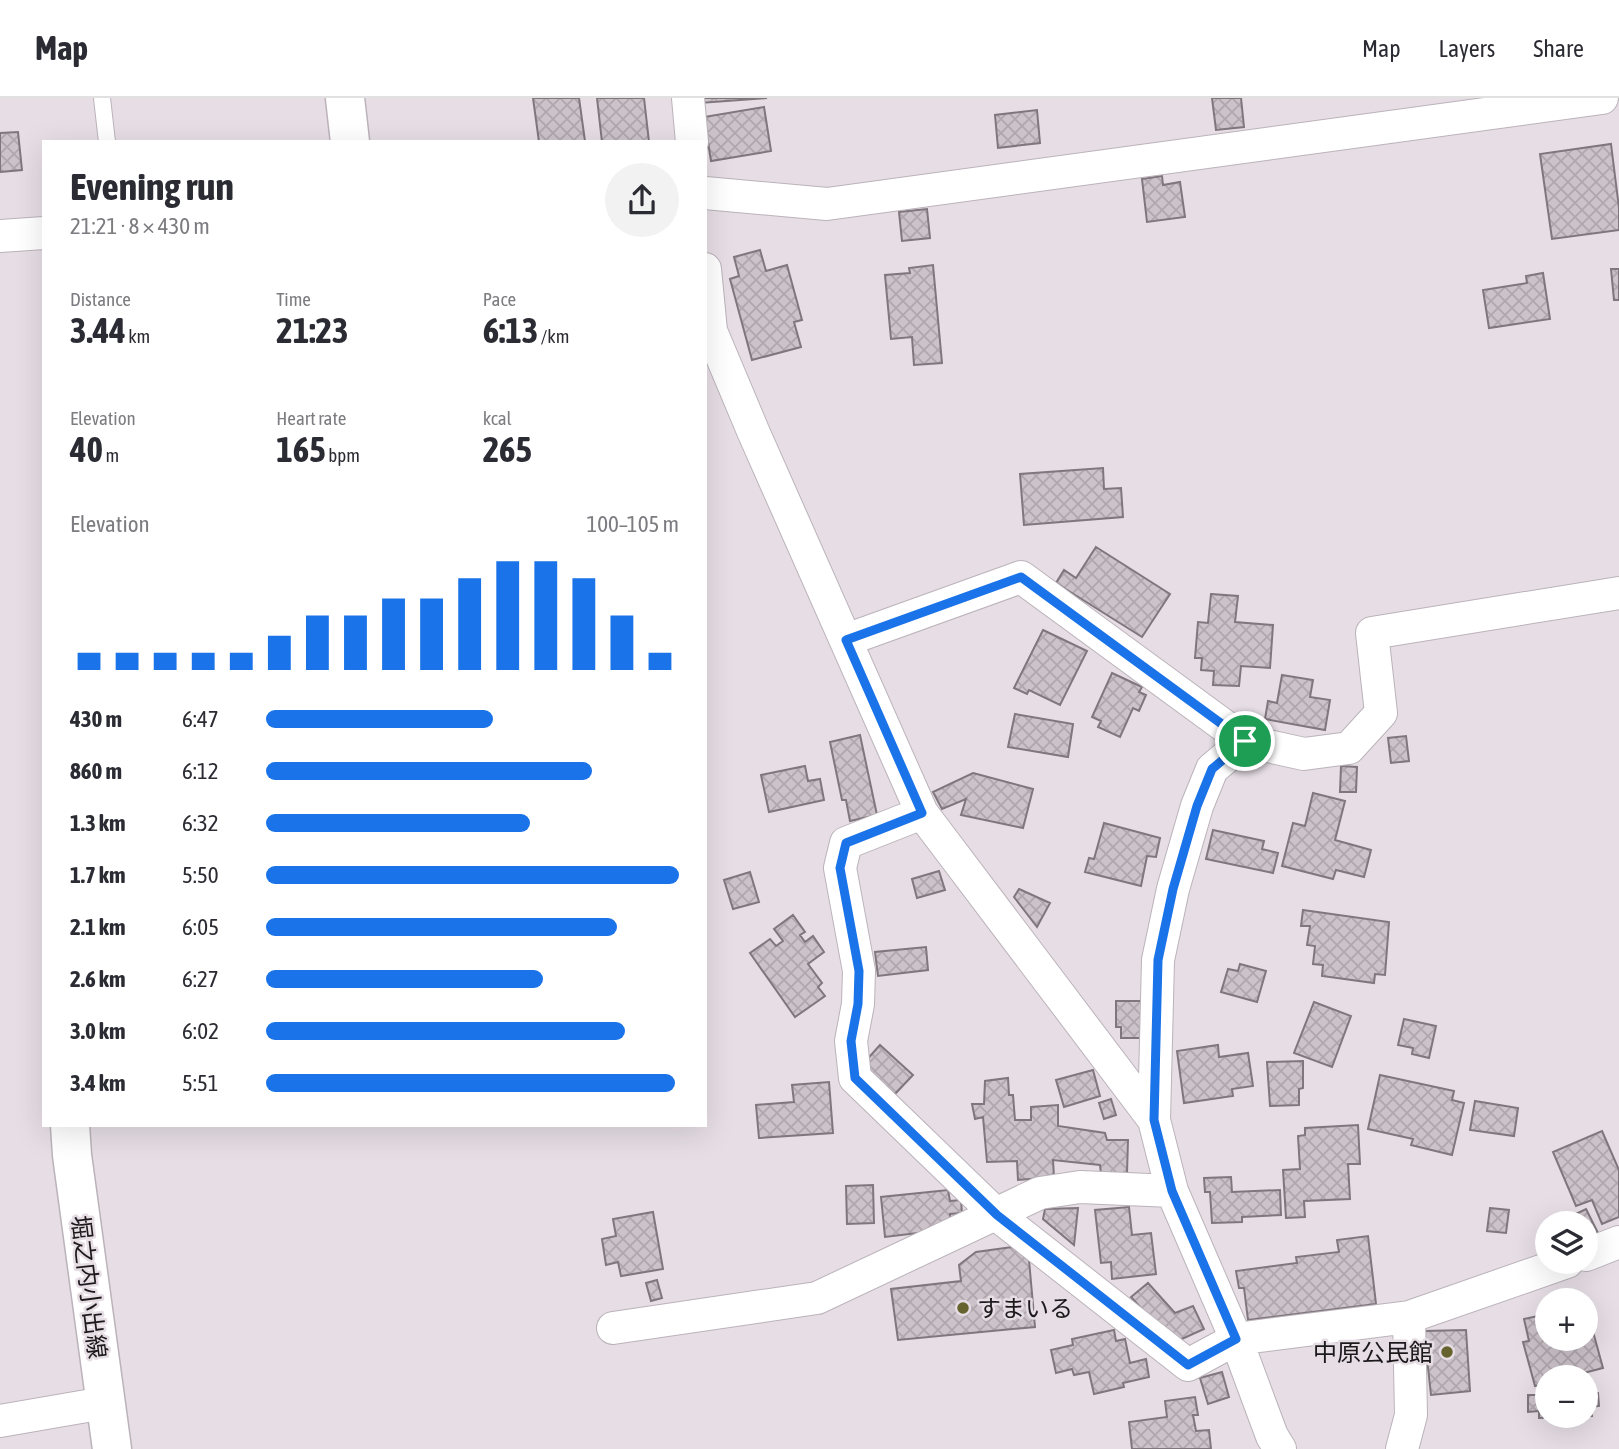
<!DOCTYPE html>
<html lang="en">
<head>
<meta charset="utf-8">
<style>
	body { margin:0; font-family:"Asap Condensed","Noto Sans JP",sans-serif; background:#f2f2f3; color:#2b2b33; height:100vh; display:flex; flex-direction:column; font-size:26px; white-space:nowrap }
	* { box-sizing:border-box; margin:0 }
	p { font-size:23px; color:#7c7c81 }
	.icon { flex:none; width:38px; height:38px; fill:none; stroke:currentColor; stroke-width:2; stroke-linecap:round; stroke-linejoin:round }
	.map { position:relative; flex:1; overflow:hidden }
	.side { position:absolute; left:42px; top:42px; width:665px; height:987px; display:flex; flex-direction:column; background:#fff; border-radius:0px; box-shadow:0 7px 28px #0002 }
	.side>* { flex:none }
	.controls { position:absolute; left:1535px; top:1113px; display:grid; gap:14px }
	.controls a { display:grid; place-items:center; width:63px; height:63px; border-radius:50%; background:#fff; box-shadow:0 7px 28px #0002; font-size:35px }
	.pin { position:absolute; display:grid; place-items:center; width:60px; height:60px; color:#fff; margin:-30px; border:4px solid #fff; border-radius:50%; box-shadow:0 2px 7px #0007 }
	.round { display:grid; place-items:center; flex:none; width:74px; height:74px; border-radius:37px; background:#f2f2f3 }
	.headline { display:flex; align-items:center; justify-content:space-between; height:119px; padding:0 28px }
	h1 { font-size:38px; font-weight:700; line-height:52px }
	.metrics { display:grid; grid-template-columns:repeat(3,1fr); gap:10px; height:119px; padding:7px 28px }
	.metrics div { display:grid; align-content:center }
	.metrics b { font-size:35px; font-weight:700 }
	.metrics small { font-size:19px; font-weight:400 }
	.metrics p { font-size:19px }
	.chart { height:196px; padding:14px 28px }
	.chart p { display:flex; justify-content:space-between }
	.chart svg { width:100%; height:126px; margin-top:7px; stroke:#1a73e8; stroke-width:6 }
	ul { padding:0 28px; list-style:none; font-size:23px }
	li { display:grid; grid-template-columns:112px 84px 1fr; align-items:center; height:52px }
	li i { height:18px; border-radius:9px; background:#1a73e8 }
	header { display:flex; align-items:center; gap:42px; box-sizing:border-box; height:98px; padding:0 35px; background:#fff; border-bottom:2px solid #e1e1e2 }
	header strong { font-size:33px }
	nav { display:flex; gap:38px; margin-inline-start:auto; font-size:24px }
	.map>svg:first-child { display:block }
</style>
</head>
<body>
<header>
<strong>Map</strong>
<nav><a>Map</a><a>Layers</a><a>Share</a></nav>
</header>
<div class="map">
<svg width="1619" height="1351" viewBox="0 0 1619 1351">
	<defs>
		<pattern id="building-cross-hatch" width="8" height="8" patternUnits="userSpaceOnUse" patternTransform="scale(1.75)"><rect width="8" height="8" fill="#ccc3ca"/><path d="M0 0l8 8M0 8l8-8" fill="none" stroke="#afa7ad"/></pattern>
	</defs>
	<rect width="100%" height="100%" fill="#e6dde5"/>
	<path fill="url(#building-cross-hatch)" stroke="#7f777d" stroke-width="2" d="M533,0H579L585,43L539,44Z
		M597,0H644L649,44H602Z
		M700,0H767L700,5Z
		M1212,0H1241L1244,29L1216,32Z
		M764,9L771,53L711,63L704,19Z
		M1037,12L1040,45L998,50L995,17Z
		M18,34L22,72L0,74V35Z
		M1611,46L1619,110V132L1552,141L1540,56Z
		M1162,78L1163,87L1180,84L1185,119L1147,124L1142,81Z
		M927,111L930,140L902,143L899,114Z
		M760,152L766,173L787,167L802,222L794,224L801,249L752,262L730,181L739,178L734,159Z
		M933,167L942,265L914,267L912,239L891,241L885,177L910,175L909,170Z
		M1611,171H1619V202H1614Z
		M1543,175L1550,221L1489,230L1483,192L1527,185L1526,178Z
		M1103,370L1104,391L1121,390L1123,419L1024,427L1020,376Z
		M1096,449L1170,496L1142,539L1056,485L1064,472L1076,480Z
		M1211,496L1238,498L1235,524L1273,527L1270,570L1241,568L1239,588L1213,587L1214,573L1201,572L1202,560H1195L1198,524L1208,525Z
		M1043,532L1087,553L1060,607L1029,592L1027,596L1014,590Z
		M1112,575L1142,589L1139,594L1146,597L1139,613L1133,610L1120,639L1098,629L1101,623L1092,619Z
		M1282,577L1313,582L1310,599L1330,602L1325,632L1265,621L1268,603L1277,605Z
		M1015,616L1073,626L1068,659L1008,649Z
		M860,637L877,717L850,723L846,702H842L830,644Z
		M1406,638L1409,663L1391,665L1388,640Z
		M805,668L808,683L820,681L824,702L769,714L761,677Z
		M1341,668L1357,669L1356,694H1340Z
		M973,675L1033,691L1023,730L961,717L966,701L942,711L933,694Z
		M1313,695L1345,703L1335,742L1371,752L1364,779L1336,772L1333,781L1282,768L1293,725L1305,728Z
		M1104,725L1160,740L1156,759L1147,758L1141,788L1085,774L1089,760L1094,761Z
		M1213,732L1264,743L1262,751L1278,755L1273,775L1206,761Z
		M939,773L945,792L917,800L912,781Z
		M750,774L759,804L733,811L724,782Z
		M1019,791L1050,805L1037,829L1014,799Z
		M1303,812L1389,824L1385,877L1375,876L1374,885L1322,878L1323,867L1313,866L1315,848L1307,847L1310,828H1301Z
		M793,817L805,834L800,837L805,844L813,838L824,854L808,866L822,885L818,889L825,898L795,919L750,855L770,841L776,848L783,843L774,831Z
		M926,849L928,872L878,878L875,854Z
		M1240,866L1266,873L1257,904L1221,894L1228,871L1238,873Z
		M1116,903H1141V940H1121V929H1116Z
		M1314,904L1351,918L1332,969L1294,955Z
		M1404,921L1436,928L1429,960L1412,956L1413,950L1398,947Z
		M880,947L913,977L894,997L862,967Z
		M1218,947L1219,959L1248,955L1253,988L1232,991L1233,998L1184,1005L1177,953Z
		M1303,963V990L1299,991V1007L1270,1008L1267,964Z
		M1093,972L1100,998L1064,1009L1056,982Z
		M1380,977L1454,993L1452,1002L1464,1005L1452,1057L1411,1047L1413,1041L1368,1031Z
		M1008,980L1009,997H1013L1015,1022H1031V1009L1058,1007V1028L1105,1035L1107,1042H1128L1127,1075L1101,1076L1100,1067L1053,1062L1054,1079L1018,1082L1017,1063L987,1064L983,1019L975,1021L972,1006H984L985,983Z
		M829,984L833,1035L759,1040L756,1007L794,1004L792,987Z
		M1111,1001L1116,1017L1104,1021L1099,1005Z
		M1475,1003L1518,1010L1514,1038L1470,1032Z
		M1358,1027L1360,1066H1348L1350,1101L1304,1103L1305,1119L1286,1120L1283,1072L1300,1071L1298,1038L1305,1037V1030Z
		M1602,1033L1619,1072V1119L1602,1126L1592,1102L1576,1108L1553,1054Z
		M1231,1079L1232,1094L1280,1092L1281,1117L1242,1119V1124L1212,1125L1210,1094H1205L1204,1080Z
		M873,1087L874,1125L847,1126L846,1088Z
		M948,1092L950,1103L961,1102L962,1115L950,1116L951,1131L885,1139L881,1099Z
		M1129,1109L1132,1137L1151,1135L1156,1176L1112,1181L1111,1164L1101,1165L1095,1112Z
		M1078,1110L1074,1147L1043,1121L1045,1111Z
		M1490,1110L1509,1112L1506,1135L1487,1133Z
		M1586,1111L1598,1135L1586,1141V1125H1557Z
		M653,1114L663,1171L621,1178L618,1164L606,1167L602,1141L616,1138L613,1121Z
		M1368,1138L1376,1206L1248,1222L1244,1190H1239L1236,1173L1297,1165L1296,1159L1339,1154L1337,1142Z
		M1012,1149L1029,1162L1035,1229L898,1242L891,1191L961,1183L959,1167L976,1154Z
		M657,1182L662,1200L651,1203L646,1185Z
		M1148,1185L1175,1215L1193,1208L1204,1231L1173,1245L1131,1199Z
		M1547,1216V1241H1586V1232L1592,1230L1603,1270L1568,1279H1547V1285L1535,1288L1523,1244L1529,1243L1524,1221Z
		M1114,1232L1116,1243L1125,1241L1130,1265L1146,1261L1149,1279L1123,1285L1124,1289L1094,1296L1089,1274L1074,1277L1072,1271L1056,1275L1051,1252L1073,1247L1072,1241Z
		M1466,1232L1470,1293L1431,1297L1424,1233Z
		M1222,1274L1229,1299L1208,1306L1200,1280Z
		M1598,1295L1599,1308L1591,1309L1592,1318L1539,1320V1313L1528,1314V1297H1547V1318H1586V1296Z
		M1195,1299L1198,1317H1193L1196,1333L1209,1332L1211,1351H1132L1129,1324L1167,1319L1165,1303Z"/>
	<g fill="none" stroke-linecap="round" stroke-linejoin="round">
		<defs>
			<path id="lane" d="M102,0L107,44"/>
			<path id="street" d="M688,0L692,44
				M705,95L827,106L1602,0
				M0,138L44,135
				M705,171L711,233L753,333L922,715L1154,1022
				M846,542L1021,479L1245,643
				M922,715L846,745L840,770L859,873L858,906L851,943L855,980L997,1117L1188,1267L1236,1241L1409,1219
				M1586,1157L1619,1144
				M613,1230L817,1200L1040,1095L1080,1089L1172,1093
				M0,1323L104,1305
				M1280,1351L1272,1338L1236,1241L1172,1093L1154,1022L1158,862L1173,791L1197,708L1212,671L1245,643L1304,656L1349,650L1381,615L1372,535L1619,495
				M1402,1351L1411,1317L1409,1219L1567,1164"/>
			<path id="secondary" d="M345,0L350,44
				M70,1027L72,1057L112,1351"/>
		</defs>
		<use href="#lane" stroke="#bbb3ba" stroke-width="18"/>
		<use href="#street" stroke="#bbb3ba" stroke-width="34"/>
		<use href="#secondary" stroke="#bbb3ba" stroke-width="41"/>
		<use href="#lane" stroke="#fff" stroke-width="16"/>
		<use href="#street" stroke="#fff" stroke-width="32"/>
		<use href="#secondary" stroke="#fff" stroke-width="38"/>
	</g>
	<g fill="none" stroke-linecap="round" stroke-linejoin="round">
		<defs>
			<path id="route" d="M1021,479L1245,643L1212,671L1197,708L1173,791L1158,862L1154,1022L1172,1093L1236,1241L1188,1267L997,1117L855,980L851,943L858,906L859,873L840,770L846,745L922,715L846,542Z"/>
		</defs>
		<use href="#route" stroke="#fff" stroke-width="14"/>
		<use href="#route" stroke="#1a73e8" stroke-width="9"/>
	</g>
	<g fill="#67632f" stroke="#e6dde5" stroke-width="2.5">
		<circle cx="963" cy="1210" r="7"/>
		<circle cx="1447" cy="1254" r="7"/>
	</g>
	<g text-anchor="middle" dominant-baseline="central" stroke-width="5" stroke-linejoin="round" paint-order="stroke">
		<g font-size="24" fill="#1c191b" stroke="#e6dde5">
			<text transform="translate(89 1189) rotate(83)">堀之内小出線</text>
		</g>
		<g font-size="24" fill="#1c191b" stroke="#e6dde5" text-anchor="start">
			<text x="977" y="1210">すまいる</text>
			<text x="1433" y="1254" text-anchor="end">中原公民館</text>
		</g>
	</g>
</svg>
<div class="controls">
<a><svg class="icon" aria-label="layers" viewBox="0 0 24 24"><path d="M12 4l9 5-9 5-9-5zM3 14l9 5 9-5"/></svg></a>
<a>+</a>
<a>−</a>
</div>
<div class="pin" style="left:1245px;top:643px;background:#1e9e55"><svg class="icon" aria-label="arrive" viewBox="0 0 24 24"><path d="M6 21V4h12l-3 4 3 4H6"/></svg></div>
<section class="side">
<div class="headline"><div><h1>Evening run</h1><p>21:21 · 8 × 430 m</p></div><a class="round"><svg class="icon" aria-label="share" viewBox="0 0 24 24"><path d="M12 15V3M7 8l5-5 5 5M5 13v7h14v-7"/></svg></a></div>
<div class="metrics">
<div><p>Distance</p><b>3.44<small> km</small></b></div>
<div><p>Time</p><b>21:23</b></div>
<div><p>Pace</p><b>6:13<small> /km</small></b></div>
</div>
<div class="metrics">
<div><p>Elevation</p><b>40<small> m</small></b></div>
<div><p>Heart rate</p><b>165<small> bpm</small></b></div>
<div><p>kcal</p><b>265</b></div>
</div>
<div class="chart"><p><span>Elevation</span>100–105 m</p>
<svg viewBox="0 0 160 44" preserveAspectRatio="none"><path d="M5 44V38M15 44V38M25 44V38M35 44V38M45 44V38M55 44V32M65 44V25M75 44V25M85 44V19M95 44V19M105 44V12M115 44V6M125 44V6M135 44V12M145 44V25M155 44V38"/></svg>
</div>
<ul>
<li><b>430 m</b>6:47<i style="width:55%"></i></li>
<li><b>860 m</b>6:12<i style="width:79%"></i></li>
<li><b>1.3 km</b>6:32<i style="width:64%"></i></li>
<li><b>1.7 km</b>5:50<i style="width:100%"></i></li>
<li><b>2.1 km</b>6:05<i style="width:85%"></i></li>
<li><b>2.6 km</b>6:27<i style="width:67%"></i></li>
<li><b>3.0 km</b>6:02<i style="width:87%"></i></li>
<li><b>3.4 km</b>5:51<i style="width:99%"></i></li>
</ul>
</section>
</div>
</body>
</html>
